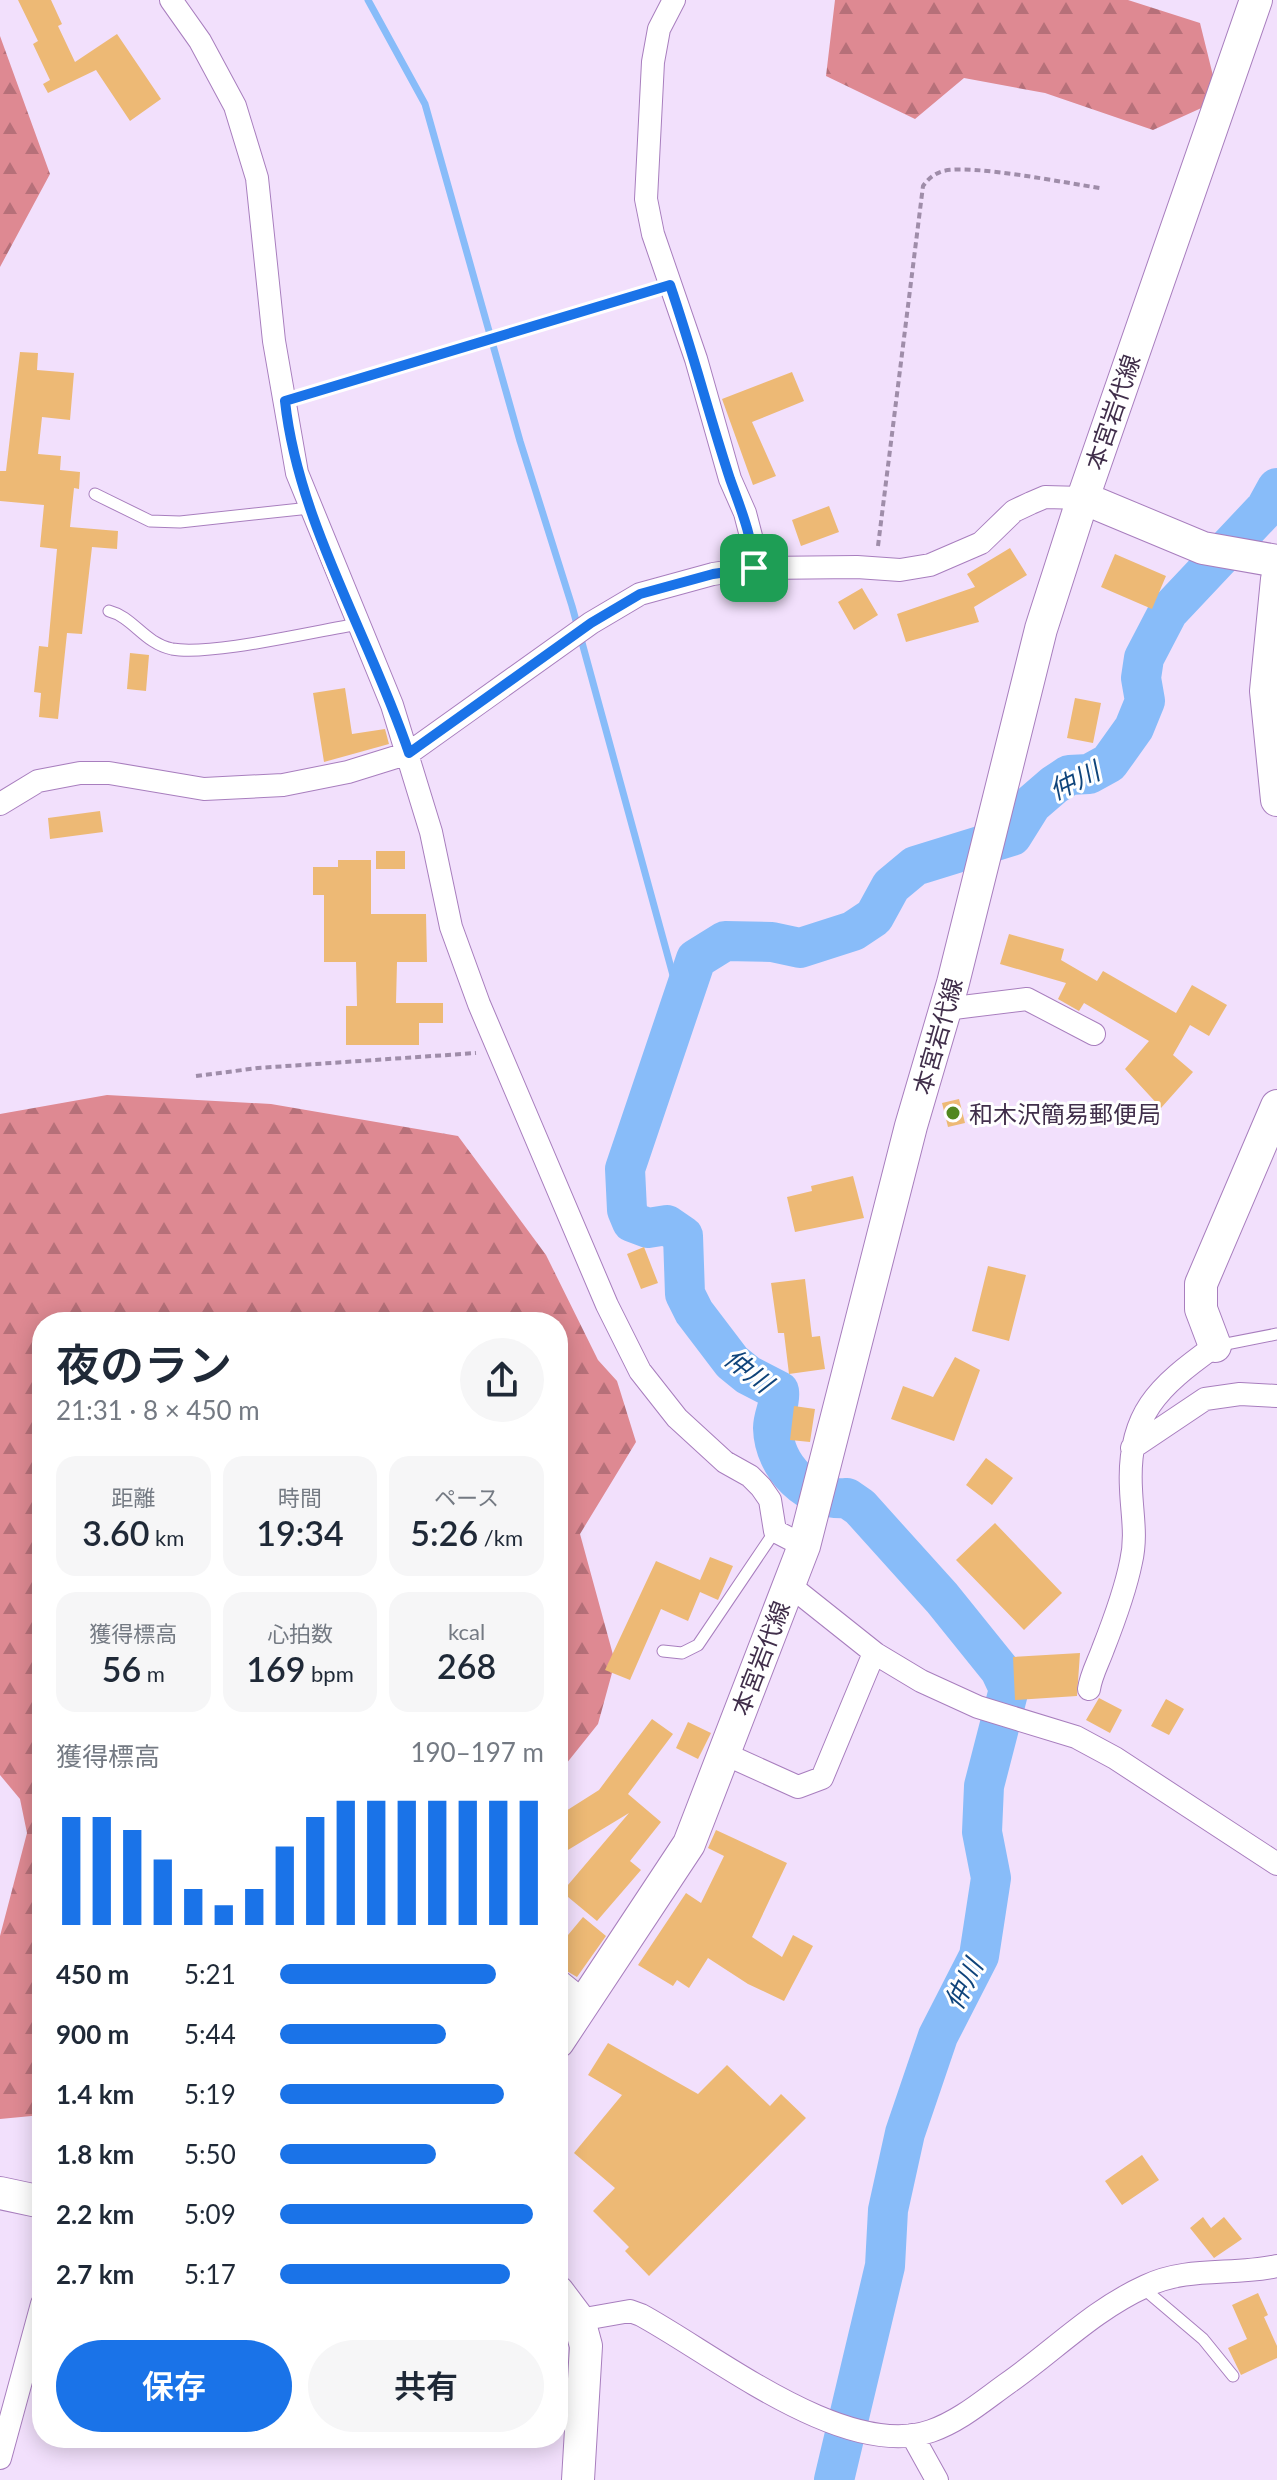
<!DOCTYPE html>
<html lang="ja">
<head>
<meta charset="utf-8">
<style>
	body { margin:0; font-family:Lato,"Noto Sans JP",sans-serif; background:#f6f6f7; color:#1f2937; height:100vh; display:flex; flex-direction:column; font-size:30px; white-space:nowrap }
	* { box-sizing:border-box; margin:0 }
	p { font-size:26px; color:#747a83 }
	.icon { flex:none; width:44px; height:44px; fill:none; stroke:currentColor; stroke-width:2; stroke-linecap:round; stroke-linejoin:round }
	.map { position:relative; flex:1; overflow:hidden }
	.side { position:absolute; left:32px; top:1312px; width:536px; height:1136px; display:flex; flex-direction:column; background:#fff; border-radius:32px; box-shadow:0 4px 20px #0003 }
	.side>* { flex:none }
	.pin { position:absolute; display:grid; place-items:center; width:68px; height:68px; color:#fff; margin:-34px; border-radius:16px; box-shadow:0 4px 12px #0006 }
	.round { display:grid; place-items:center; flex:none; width:84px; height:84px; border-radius:42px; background:#f6f6f7 }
	.head { display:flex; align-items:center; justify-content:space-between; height:136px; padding:0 24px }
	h1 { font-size:44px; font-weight:600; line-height:60px }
	.figures { display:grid; grid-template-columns:repeat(3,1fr); gap:12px; height:136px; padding:8px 24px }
	.figures div { display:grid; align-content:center; border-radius:20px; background:#f6f6f7; text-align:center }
	.figures b { font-size:34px; font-weight:600 }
	.figures small { font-size:22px; font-weight:400 }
	.figures p { font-size:22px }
	.chart { height:224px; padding:16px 24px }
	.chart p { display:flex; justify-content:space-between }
	.chart svg { width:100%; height:144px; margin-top:8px; stroke:#1a73e8; stroke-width:6 }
	.button { display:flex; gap:16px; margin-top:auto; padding:16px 24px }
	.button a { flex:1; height:92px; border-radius:48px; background:#1a73e8; color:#fff; font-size:32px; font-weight:600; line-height:92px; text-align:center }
	.button a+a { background:#f6f6f7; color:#1f2937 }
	ul { padding:0 24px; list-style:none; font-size:26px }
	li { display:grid; grid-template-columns:128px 96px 1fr; align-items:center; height:60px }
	li i { height:20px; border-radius:10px; background:#1a73e8 }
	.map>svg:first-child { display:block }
</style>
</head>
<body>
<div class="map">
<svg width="1277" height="2480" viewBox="0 0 1277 2480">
	<defs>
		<pattern id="forest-firs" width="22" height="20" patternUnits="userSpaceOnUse" patternTransform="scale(2)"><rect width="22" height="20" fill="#de8992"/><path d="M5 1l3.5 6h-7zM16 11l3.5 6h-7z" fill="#b67079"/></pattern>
	</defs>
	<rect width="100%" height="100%" fill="#f2e0fc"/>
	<path fill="url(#forest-firs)" d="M835,0H1128L1200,23L1219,100L1153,130L1045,93L964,78L915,119L826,76Z
		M0,36L50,174L0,267Z
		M107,1095L271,1104L458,1136L546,1255L598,1360L617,1381L636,1442L580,1534L615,1662L598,1724L558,1774V1322H42V2115L0,2119V1936L27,1833L20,1799L0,1775V1114Z"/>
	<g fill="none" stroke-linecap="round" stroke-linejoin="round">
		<path stroke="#88bcf9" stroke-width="7" d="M368,0L425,104L520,441L572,606L676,986L696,959"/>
		<path stroke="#88bcf9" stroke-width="40" d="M834,2480L885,2266L888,2210L905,2133L938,2036L979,1956L991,1878L982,1832L984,1786L1009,1689L1000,1670L942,1598L860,1507L847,1498C809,1502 774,1467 773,1428C773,1415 781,1404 779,1391L748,1375L732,1362L694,1312L685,1294L683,1236L667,1225L648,1228L632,1222L627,1210L625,1169L696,959L725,941L772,942L800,948L853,931L874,917L891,886L915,866L1012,836L1032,804L1054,785L1069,775L1089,774L1109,763L1134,728L1145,701L1141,678L1144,658L1168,612L1266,508L1277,488"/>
	</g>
	<path fill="#edb975" d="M18,0H51L62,24L58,26L75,62L117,34L161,99L130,121L96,70L48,93L43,84L50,80L33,44L38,41Z
		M20,352L38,353L37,370L74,373L70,420L42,417L38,454L61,456L60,470L80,472L79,489L74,488L70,527L118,531L117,549L92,547L82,634L67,633L58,719L39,717L41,693L34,692L39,646L48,647L57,549L40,547L44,505L0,501V471H6Z
		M792,372L804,401L752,422L776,476L753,485L722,399Z
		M829,506L839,532L801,546L792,520Z
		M1010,548L1027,575L974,607L979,622L906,642L897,614L975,587L967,574Z
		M1115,554L1166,576L1152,609L1101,587Z
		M862,588L878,615L854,630L838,602Z
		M130,653L149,655L146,691L127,689Z
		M345,688L352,734L385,729L389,744L324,762L313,693Z
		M1075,698L1101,703L1093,743L1067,738Z
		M100,811L103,832L50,839L48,818Z
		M376,851H405V869H376Z
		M338,860H371V914H426L427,962H397L396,1003H443V1023H419V1045H346V1006H357L356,962H324V895H313V867H338Z
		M1009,934L1064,949L1061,960L1097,981L1103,971L1176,1013L1192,985L1227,1005L1209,1036L1190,1025L1173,1055L1193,1072L1161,1108L1125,1069L1149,1041L1084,1003L1079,1011L1058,999L1066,983L1000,964Z
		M959,1099L965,1123L948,1127L942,1103Z
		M853,1176L864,1218L795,1232L787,1197L812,1191L811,1186Z
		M644,1247L658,1283L641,1289L627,1254Z
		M988,1266L1026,1275L1009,1341L972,1331Z
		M805,1279L812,1337L820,1336L825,1369L789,1374L784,1333H778L771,1283Z
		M955,1357L980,1370L954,1441L891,1419L903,1386L933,1397Z
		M794,1406L815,1409L810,1442L790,1440Z
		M986,1458L1013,1478L992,1505L966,1485Z
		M995,1523L1062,1593L1024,1630L956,1560Z
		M710,1557L733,1566L718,1600L700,1592L688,1621L661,1609L630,1680L605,1670L656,1561L700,1580Z
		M1080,1653L1077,1696L1015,1700L1013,1657Z
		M1099,1698L1122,1710L1110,1733L1086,1720Z
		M1166,1699L1184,1709L1169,1735L1151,1726Z
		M652,1719L673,1734L628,1794L661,1822L630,1861L641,1870L597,1921L562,1892L629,1813L558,1856V1816L599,1790Z
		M688,1722L711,1733L698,1759L676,1748Z
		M716,1830L787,1863L752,1937L782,1957L793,1935L813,1946L784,2001L748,1984L708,1958L689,1988L677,1980L673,1986L638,1965L686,1893L701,1903L724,1856L708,1848Z
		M583,1917L606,1936L577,1977L558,1966V1947Z
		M608,2043L698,2094L727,2065L770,2106L781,2094L806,2118L649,2276L625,2251L629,2247L593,2211L615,2188L574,2153L622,2095L588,2075Z
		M1142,2155L1159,2180L1122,2205L1105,2181Z
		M1203,2217L1211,2228L1224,2217L1242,2239L1214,2258L1190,2228Z
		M1258,2293L1268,2315L1264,2317L1277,2346V2358L1241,2375L1228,2348L1247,2339L1232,2305Z"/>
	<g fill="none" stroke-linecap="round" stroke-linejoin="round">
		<defs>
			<path id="lane" d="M95,494L150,521L180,522L310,508
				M109,611C133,617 144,643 172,649C212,656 314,631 359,624
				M1216,1346L1277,1334
				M663,1651L682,1653L698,1645L775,1531
				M1143,2288L1203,2339L1233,2376"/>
			<path id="street" d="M171,0L200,41L235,106L257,178L274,341L297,473L392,705L431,832L451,927L479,1004L607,1305L640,1371L677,1418L725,1462L750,1476L761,1487L770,1500L775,1531L804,1546
				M674,0L659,29L653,62L646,199L653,234L696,359L730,479L745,513L753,544L754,568
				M0,804L38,781L80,773H109L204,789L283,785L348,772L409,753L591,623L640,594L713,574L754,568L857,567L900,570L930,565L981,543L1014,511L1031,503L1045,497L1083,498
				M946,1009L1027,999L1094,1034
				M1132,1448L1205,1399L1240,1394L1277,1396
				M788,1584L876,1654L921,1681L978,1707L1076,1737L1115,1758L1277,1864
				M1089,1689C1091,1675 1098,1663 1103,1649C1114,1621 1125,1592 1131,1562C1137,1536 1132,1515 1131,1489C1127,1414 1158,1387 1215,1346
				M725,1754L798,1787L822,1778L874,1653
				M558,1980L585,2002
				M579,2320L630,2311L641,2315C715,2355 845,2461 931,2431C960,2421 984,2400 1008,2383C1055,2350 1093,2310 1146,2286C1188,2266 1233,2276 1277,2266
				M912,2435L937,2480
				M0,2458L42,2304"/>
			<path id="secondary" d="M1083,498L1203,548L1277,561
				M1277,579L1266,691L1277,800
				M1215,1346L1201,1309V1284L1277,1106
				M558,2042L689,1844L804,1546L911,1126L953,983L1041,629L1083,498L1256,0
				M0,2193L42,2202
				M558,2292L579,2320L586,2346L578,2480"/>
		</defs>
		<use href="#lane" stroke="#a87ebe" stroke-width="13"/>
		<use href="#street" stroke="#a87ebe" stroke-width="24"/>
		<use href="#secondary" stroke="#a87ebe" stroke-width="34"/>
		<path stroke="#9f8da9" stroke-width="4" stroke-dasharray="6 4" stroke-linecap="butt" d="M302,395L650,291
			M878,546L923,186C929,178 934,174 943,171C973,164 1065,183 1100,188
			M196,1076L258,1068L476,1053"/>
		<use href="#lane" stroke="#fff" stroke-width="11"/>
		<use href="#street" stroke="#fff" stroke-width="22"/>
		<use href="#secondary" stroke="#fff" stroke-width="32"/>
	</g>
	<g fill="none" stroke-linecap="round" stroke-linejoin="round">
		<defs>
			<path id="route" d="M670,285C692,349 709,415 730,479C741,510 752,535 754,568L713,574L640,594L591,623L409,753C370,637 298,522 285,401Z"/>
		</defs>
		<use href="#route" stroke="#fff" stroke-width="16"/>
		<use href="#route" stroke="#1a73e8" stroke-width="10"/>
	</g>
	<circle fill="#528720" stroke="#fff" stroke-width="3" cx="953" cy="1113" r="8"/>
	<g text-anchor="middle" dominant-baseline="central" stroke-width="6" stroke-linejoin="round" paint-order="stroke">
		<g font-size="24" fill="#412f4b" stroke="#fff">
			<text transform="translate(1112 412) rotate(-71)">本宮岩代線</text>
			<text transform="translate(937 1036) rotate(-74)">本宮岩代線</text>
			<text transform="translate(760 1658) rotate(-69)">本宮岩代線</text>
		</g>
		<g font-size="24" fill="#412f4b" stroke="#fff" text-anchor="start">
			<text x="969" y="1113">和木沢簡易郵便局</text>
		</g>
		<g font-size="26" font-style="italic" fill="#0f447b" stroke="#fff">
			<text transform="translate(1074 780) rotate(-26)">仲川</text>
			<text transform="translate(749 1370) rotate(38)">仲川</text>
			<text transform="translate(963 1984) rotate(-64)">仲川</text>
		</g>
	</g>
</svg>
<div class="pin" style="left:754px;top:568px;background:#1e9e55"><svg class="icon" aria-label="arrive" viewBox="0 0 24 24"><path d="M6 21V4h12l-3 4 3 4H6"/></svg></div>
<section class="side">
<div class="head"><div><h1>夜のラン</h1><p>21:31 · 8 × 450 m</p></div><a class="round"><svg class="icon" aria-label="share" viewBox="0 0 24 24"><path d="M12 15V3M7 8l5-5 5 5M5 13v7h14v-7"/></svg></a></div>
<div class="figures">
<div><p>距離</p><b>3.60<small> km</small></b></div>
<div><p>時間</p><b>19:34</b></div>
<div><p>ペース</p><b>5:26<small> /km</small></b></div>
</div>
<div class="figures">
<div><p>獲得標高</p><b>56<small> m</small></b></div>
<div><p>心拍数</p><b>169<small> bpm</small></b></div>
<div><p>kcal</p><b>268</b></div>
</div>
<div class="chart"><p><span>獲得標高</span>190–197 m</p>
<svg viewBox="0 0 160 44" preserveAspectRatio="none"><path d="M5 44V11M15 44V11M25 44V15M35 44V24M45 44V33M55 44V38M65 44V33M75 44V20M85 44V11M95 44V6M105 44V6M115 44V6M125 44V6M135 44V6M145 44V6M155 44V6"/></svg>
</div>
<ul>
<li><b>450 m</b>5:21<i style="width:82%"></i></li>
<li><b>900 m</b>5:44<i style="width:63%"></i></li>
<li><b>1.4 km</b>5:19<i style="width:85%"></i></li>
<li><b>1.8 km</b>5:50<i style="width:59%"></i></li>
<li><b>2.2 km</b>5:09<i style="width:96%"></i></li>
<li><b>2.7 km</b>5:17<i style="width:87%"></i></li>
</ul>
<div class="button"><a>保存</a><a>共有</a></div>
</section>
</div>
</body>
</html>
